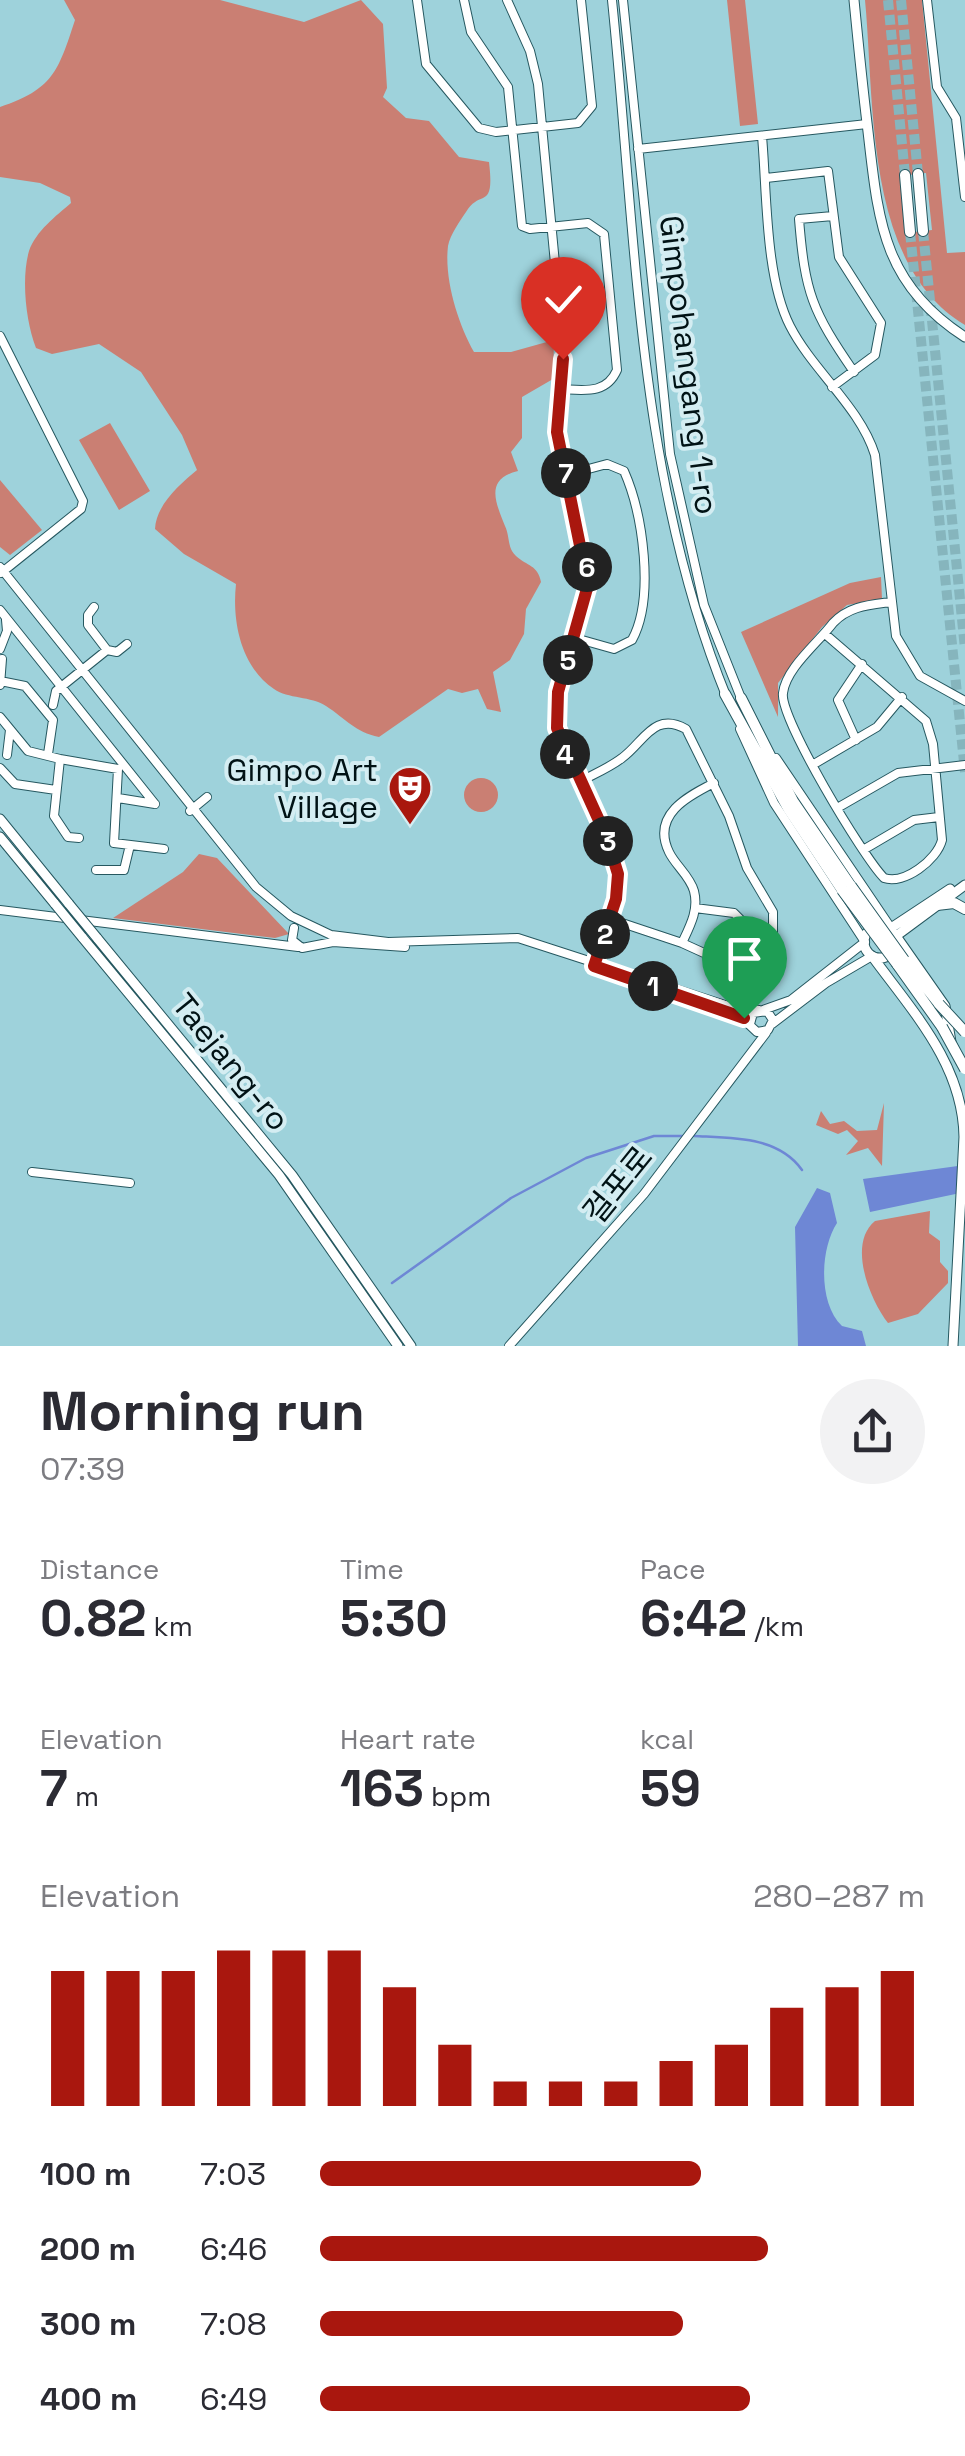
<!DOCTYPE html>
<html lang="en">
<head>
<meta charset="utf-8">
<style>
	body { margin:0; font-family:"Space Grotesk","Noto Sans KR",sans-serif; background:#f2f2f3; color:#2b2b33; height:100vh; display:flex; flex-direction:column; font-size:38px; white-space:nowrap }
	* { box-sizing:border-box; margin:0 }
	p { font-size:32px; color:#7c7c81 }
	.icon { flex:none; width:55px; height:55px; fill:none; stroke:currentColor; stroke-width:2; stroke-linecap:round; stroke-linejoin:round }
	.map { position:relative; height:1346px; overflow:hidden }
	.side { display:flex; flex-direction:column; background:#fff; flex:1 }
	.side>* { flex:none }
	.pin { position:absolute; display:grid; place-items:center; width:85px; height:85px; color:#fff; margin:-102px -42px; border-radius:50% 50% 50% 0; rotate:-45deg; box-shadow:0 0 10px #0007 }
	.pin .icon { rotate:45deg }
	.km { position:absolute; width:50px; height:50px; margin:-25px; border-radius:50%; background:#222; color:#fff; font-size:28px; line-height:50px; text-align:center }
	.round { display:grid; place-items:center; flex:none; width:105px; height:105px; border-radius:52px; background:#f2f2f3 }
	.headline { display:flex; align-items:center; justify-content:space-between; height:170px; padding:0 40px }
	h1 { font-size:55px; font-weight:700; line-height:75px }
	.stats { display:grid; grid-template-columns:repeat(3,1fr); gap:15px; height:170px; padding:10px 40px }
	.stats div { display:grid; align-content:center }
	.stats b { font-size:50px; font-weight:700 }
	.stats small { font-size:28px; font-weight:400 }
	.stats p { font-size:28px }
	.chart { height:280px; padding:20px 40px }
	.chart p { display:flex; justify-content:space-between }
	.chart svg { width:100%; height:180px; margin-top:10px; stroke:#a9170e; stroke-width:6 }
	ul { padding:0 40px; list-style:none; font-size:32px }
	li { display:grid; grid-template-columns:160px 120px 1fr; align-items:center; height:75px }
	li i { height:25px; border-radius:12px; background:#a9170e }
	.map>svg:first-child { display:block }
</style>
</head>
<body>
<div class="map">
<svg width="965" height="1346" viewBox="0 0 965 1346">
	<rect width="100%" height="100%" fill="#9ed2db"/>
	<path fill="#ca7f73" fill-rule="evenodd" d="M64,0H220L304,22L361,0L383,24L387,88L383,97L406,118L429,121L459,157L489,162C495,212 480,188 466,212C460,221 450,235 448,246C444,279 458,324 474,352H511L554,340L553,379L522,397V438L511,452L518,471C484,479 496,503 505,526C510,536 507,548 516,556C527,566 538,565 541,582L526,609L524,634L510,660L493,672L501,712L487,709L478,689L462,693L448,689L379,737C355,732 346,719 326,706C311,696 288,699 274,689C240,666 232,620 236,584L184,554L155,529C156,505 180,484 197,470L182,435L141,372L99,344L52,354L36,348C26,322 21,279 29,251C36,231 56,216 71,203L70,197L40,183L0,177V107C53,89 58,72 75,20Z
		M727,0H745L758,124L740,126Z
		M865,0H922L947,253L965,252V325C864,265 875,103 865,0ZM926,173L932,230L905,233L900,176Z
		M110,423L150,491L119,510L79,440Z
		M0,480L42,530L10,555L0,547Z
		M881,577L882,599L847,605L822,627L778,683V717L741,632L850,583Z
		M464 795a17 17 0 1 1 34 0a17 17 0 1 1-34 0Z
		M199,854L217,858L289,934L275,938L113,918L183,872Z
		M884,1103L882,1166L868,1148L846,1155L858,1141L847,1130L838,1134L816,1125L821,1111L830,1124L844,1121L857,1131L877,1130Z
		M930,1211L929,1233L940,1241V1262L948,1271V1283L918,1314L888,1323C870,1300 847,1244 875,1221Z"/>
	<path fill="#6e87d5" d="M965,1165V1192L870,1212L863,1179Z
		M817,1188L830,1193L837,1223C820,1249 818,1303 842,1326L862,1331L866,1346H798L795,1227Z"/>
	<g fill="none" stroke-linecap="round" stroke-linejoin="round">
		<path stroke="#6e87d5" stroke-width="2.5" d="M694,1136C732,1138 778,1136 802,1170
			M392,1283L511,1198L586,1158L654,1136H686"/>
		<path stroke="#86b5bd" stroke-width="10" stroke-dasharray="10 5" stroke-linecap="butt" d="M888,0L905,175
			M901,0L918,174
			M923,231L965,649
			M910,232L965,772"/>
		<defs>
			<path id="minor" d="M417,0L426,64L479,128L496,132L578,123L592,106L581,0
				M464,0L471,32L508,87L522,226L530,229L588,223L604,234L617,370C606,395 584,390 560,389
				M507,0L530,51L538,84L563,348L556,421L588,576L587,595L556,714L562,747L607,838L618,874L616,899L594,966
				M612,0C636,234 637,478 727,698
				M623,0L670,454L704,605L743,703
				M927,0L937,87L956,118L965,197
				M762,136C767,192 765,277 790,326C813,371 860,407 875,455L896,636L920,676L965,701
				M638,149L867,124
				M766,178L828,171L839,257L881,323L875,355L832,387
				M833,216L799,219C805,293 812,311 854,372
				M0,336L83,501L81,509L1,573
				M566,475L607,464L624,471C643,514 655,598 632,640L614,649L575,638
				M0,567L256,887L291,916L331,935L388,942L518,938L728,1006L759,1010
				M94,607L88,615V625L107,650
				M0,610L155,804
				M825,634L926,721L933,744L942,840C937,860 904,885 884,878C863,857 779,717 783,693C786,668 818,643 833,623C849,606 869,605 891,602
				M0,649L7,631L6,620
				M0,681L25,686L53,720L48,754
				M0,685L2,659
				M53,705L56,691L107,650L117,652L127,644
				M0,717L28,751L60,759
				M740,729L774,803L865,942L791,1000L763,1010
				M856,740L838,700L862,664
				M7,755L10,730
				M776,758L891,928
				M814,764L877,727L902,697
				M0,768L15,784L56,790
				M579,782C594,774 609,768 622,758C644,742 654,711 686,729L729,816L747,868L773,912V936L759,956L746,962L726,963L682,943L610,919
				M118,798L155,804
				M839,807L898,773L965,765
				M190,811L207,797
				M79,838L68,837L54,816L60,759L118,769L114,843L164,849
				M863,850L914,820L939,817
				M96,870H124L130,845
				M695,908L734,913L753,932L772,940
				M0,910L298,947
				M294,928L292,940L302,948L333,942L405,947
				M682,943C690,926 699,910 694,891C690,876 675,865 669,852C651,815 688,796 714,783
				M714,1007L740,1016L757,1032L768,1030L773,1020L767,1011L753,1013L750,1024
				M772,1024L826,983L872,956
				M32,1172L130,1183
				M509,1346L644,1194L766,1033"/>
			<path id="major" d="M854,0C858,41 862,82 867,123C878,214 879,282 965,337
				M0,819L69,904
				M0,837L55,904
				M864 942a16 16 0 1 1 32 0a16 16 0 1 1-32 0Z
				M891,928L950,889
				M82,937L279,1175L398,1346
				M97,938L292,1175L411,1346
				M872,956C913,1012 963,1065 964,1137L953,1346
				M951,1042L945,1006L896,936L965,885"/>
			<path id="highway" d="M918,174L923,231
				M905,175L910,232
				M725,694L789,810L842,890
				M741,698L793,801L851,886
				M937,905L954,903L965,909
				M904,960L939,1004
				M897,964L942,1027"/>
		</defs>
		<use href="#minor" stroke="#265860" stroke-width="10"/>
		<use href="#major" stroke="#265860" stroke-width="11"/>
		<use href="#highway" stroke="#265860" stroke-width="12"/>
		<use href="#minor" stroke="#fff" stroke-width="8"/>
		<use href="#major" stroke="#fff" stroke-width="9"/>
		<use href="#highway" stroke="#fff" stroke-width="10"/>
		<defs>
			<path id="major-bridge" d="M55,904L82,937
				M69,904L97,938"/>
			<path id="highway-bridge" d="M851,886L904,960
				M842,890L897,964
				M939,1004L965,1032
				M942,1027L965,1069"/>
		</defs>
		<use href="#major-bridge" stroke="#265860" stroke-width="11" stroke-linecap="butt"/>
		<use href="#highway-bridge" stroke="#265860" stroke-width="12" stroke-linecap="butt"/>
		<use href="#major-bridge" stroke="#fff" stroke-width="9"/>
		<use href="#highway-bridge" stroke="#fff" stroke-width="10"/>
	</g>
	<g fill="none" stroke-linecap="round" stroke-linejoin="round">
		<defs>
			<path id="route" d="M563,359L557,432L588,585L558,692L557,728L607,838L618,874L616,899L594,966L744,1018"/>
		</defs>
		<use href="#route" stroke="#fff" stroke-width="20"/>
		<use href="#route" stroke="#a9170e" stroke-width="12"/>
	</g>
	<defs>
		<symbol id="theatre-pin" viewBox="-11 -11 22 30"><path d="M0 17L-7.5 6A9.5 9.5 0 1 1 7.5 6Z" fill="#a9170e" stroke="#d4edf2"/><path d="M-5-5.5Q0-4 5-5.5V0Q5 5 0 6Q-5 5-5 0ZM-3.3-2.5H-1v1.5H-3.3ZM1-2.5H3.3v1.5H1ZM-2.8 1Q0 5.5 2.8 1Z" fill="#fff"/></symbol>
	</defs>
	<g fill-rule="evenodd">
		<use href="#theatre-pin" x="385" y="763" width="50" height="68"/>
	</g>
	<g text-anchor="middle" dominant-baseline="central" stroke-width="8" stroke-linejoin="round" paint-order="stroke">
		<g font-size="32" fill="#011215" stroke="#d4edf2">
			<text transform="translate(689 365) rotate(83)">Gimpohangang 1-ro</text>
			<text transform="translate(231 1062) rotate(51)">Taejang-ro</text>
			<text transform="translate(618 1185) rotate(-51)">걸포로</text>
		</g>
		<g font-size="32" fill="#011215" stroke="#d4edf2" text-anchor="end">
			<text x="378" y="770">Gimpo Art<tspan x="378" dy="37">Village</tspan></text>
		</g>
	</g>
</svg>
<div class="pin" style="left:744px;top:1018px;background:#1e9e55"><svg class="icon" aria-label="arrive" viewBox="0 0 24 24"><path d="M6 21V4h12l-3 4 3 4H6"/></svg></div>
<div class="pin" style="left:563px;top:359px;background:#d93025"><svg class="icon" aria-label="check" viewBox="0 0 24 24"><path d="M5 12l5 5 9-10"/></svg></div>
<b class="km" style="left:653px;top:986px">1</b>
<b class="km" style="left:605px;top:934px">2</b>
<b class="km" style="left:608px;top:841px">3</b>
<b class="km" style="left:565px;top:754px">4</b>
<b class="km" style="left:568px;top:660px">5</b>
<b class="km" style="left:587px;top:567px">6</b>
<b class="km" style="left:566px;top:473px">7</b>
</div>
<section class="side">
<div class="headline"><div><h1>Morning run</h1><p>07:39</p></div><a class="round"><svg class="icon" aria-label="share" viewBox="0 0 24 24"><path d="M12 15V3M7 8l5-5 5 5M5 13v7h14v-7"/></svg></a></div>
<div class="stats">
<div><p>Distance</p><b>0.82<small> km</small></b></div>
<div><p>Time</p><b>5:30</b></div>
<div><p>Pace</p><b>6:42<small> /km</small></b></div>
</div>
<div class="stats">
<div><p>Elevation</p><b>7<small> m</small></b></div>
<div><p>Heart rate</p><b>163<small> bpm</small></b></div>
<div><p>kcal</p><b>59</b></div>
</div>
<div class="chart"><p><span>Elevation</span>280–287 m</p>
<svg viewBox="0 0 160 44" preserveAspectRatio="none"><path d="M5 44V11M15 44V11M25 44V11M35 44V6M45 44V6M55 44V6M65 44V15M75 44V29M85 44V38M95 44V38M105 44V38M115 44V33M125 44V29M135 44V20M145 44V15M155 44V11"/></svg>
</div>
<ul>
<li><b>100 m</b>7:03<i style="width:63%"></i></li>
<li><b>200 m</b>6:46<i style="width:74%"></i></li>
<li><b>300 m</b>7:08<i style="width:60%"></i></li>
<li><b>400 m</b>6:49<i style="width:71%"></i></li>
</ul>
</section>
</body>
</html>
